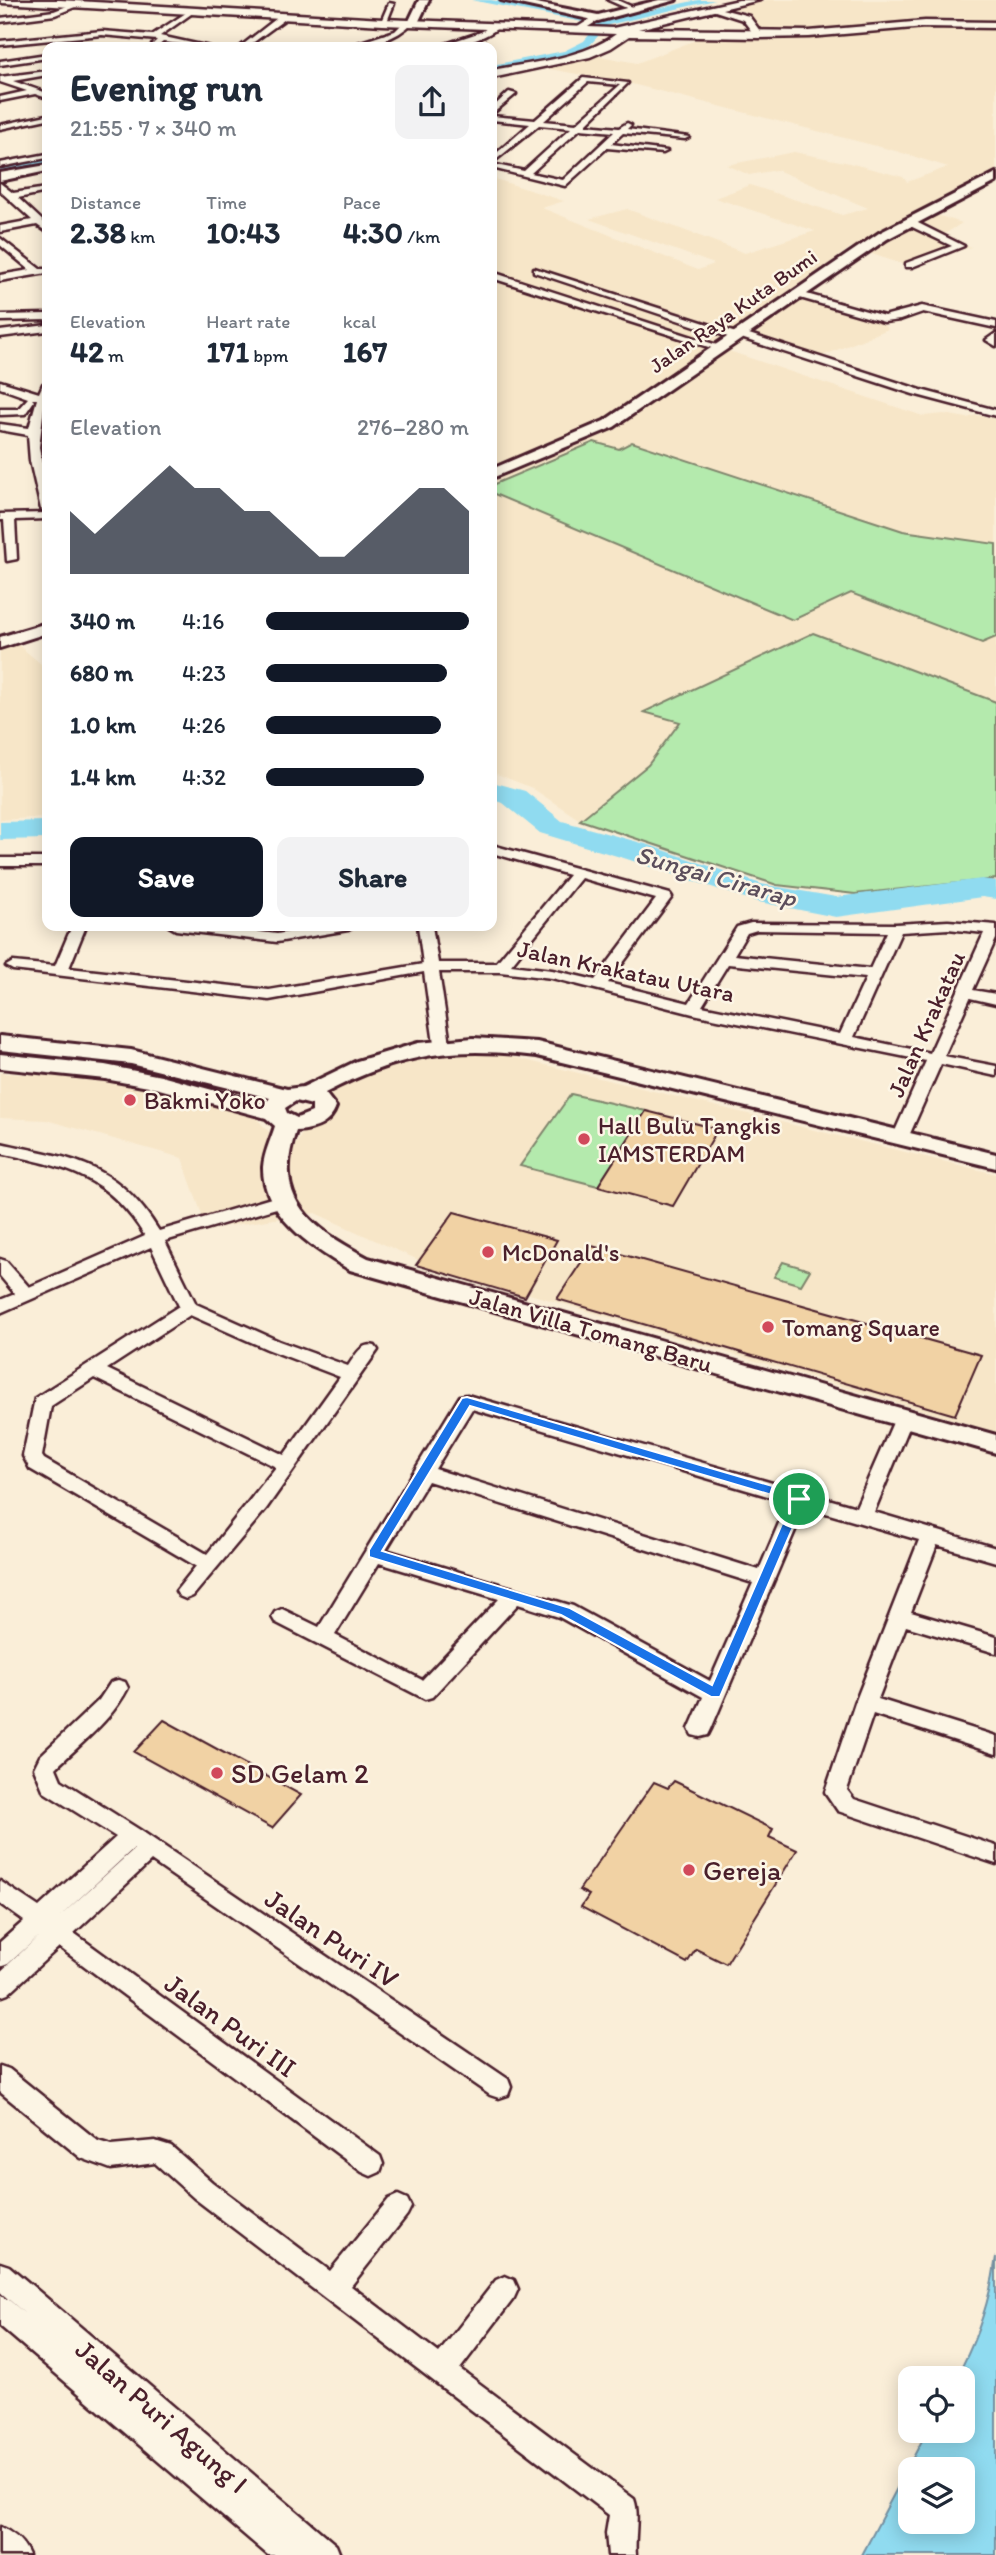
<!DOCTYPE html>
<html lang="en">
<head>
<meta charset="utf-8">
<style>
	body { margin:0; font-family:Itim,sans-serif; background:#f2f2f3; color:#1f2937; height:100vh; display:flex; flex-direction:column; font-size:26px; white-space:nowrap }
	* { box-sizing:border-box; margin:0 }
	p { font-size:23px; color:#747a83 }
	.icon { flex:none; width:38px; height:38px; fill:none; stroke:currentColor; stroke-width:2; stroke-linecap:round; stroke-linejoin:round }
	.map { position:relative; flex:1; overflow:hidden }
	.side { position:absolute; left:42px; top:42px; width:455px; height:889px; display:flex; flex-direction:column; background:#fff; border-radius:14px; box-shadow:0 4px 18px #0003 }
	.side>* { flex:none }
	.buttons { position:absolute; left:898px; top:2366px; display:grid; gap:14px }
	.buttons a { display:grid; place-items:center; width:77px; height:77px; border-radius:14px; background:#fff; box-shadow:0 4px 18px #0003; font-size:35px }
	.pin { position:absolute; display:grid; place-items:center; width:60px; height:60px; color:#fff; margin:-30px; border:4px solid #fff; border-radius:50%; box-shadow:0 2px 7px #0007 }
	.round { display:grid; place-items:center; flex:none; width:74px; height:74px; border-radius:14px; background:#f2f2f3 }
	.summary { display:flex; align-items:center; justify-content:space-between; height:119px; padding:0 28px }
	h1 { font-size:38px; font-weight:800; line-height:52px }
	.stats { display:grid; grid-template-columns:repeat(3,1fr); gap:10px; height:119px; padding:7px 28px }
	.stats div { display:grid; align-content:center }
	.stats b { font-size:30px; font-weight:800 }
	.stats small { font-size:19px; font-weight:400 }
	.stats p { font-size:19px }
	.chart { height:196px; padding:14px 28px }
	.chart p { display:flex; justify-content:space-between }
	.chart svg { width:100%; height:126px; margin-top:7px; fill:#111827; opacity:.7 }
	.cta { display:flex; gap:14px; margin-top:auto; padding:14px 28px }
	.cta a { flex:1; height:80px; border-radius:14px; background:#111827; color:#fff; font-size:28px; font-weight:800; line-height:80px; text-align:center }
	.cta a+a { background:#f2f2f3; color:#1f2937 }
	ul { padding:0 28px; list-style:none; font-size:23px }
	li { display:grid; grid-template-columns:112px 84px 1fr; align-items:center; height:52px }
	li i { height:18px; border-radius:9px; background:#111827 }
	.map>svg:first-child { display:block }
</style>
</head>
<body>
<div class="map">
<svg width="996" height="2555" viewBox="0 0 996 2555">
	<rect width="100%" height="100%" fill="#faeed8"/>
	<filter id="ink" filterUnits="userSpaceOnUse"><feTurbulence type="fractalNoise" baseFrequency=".0143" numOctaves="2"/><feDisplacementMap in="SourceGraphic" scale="14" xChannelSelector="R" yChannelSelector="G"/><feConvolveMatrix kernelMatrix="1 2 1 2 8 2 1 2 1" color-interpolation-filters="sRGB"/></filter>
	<g filter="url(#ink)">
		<path fill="#f7e6c8" d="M765,0H996V21L952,18L759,33L746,12L730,8Z
			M969,26L996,27V179L988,177L921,210L962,223L940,237L971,247L908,266L851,247L788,294L880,322L888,329L815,359L751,338L729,351L923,416L944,414L967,418L976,415L996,419V544L903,531L594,442L492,485V178L564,201L542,208L698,270L714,264L589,219L627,209L745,253L815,231L715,198L750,185L842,215L868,208L777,170L749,175L727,165L794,152L845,162L903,177L907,182L948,167L896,151L628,83L527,65L584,53L637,63L701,38H800Z
			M492,493L793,620L851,593L982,643L996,637V702L813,633L645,713L681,721L648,765L580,820L532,788L492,772Z
			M16,643L47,669V817L0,820V648Z
			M483,1050L996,1174V1432L425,1263L315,1213L207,1229L182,1158L46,1120L0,1118V1073L132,1079L253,1115L290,1154L334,1079L406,1052Z"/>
		<path fill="#b4eaad" stroke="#7f846c" stroke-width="2" d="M594,442L619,449L632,442L903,531L996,544V637L982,643L851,593L793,620L492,493V485Z
			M813,633L996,702V879L855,894L777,885L580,820L648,765L680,722L644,712Z
			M571,1094L646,1111L598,1186L520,1166Z
			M783,1262L810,1270L801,1285L774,1277Z"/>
		<path fill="#90dbf0" stroke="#7490a1" stroke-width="2" fill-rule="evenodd" d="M996,2257V2555H862L927,2431H962V2378H956C977,2340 990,2301 996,2257ZM910,2469H962V2522H910Z"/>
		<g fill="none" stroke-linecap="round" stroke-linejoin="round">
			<path fill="#90dbf0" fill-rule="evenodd" d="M471,0H491L605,20L698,0H715L608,25L590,45L570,55L492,71V65L564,51L584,41L598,25Z
				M47,157V163L0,173V167Z"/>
			<path fill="#90dbf0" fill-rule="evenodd" d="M492,782L525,791L562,821L649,845L761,884L836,897L982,879L996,881V899L982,897L836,917L754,901L627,859L540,833L503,803L492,800Z
				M47,821V839L0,840V822Z"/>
		</g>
		<path fill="#f1d2a4" stroke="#4a1f2b" stroke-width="2" d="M646,1111L718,1129L673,1206L598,1186Z
			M454,1212L557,1240L525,1297L416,1265Z
			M592,1246L981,1355L955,1415L557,1299Z
			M164,1720L301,1795L272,1828L134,1752Z
			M674,1781L773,1829L769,1837L797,1850L726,1964L696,1949L687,1963L581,1907L589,1895L579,1890L654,1782L668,1788Z"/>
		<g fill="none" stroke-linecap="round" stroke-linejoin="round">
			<defs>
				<path id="street" d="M608,0H617L637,9L631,10Z
					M78,2L80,5L55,15L0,22V18L54,11Z
					M389,3L394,4L386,24H380Z
					M714,7L749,16L763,35L756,37L743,20L712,10Z
					M192,9L194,12L160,36L210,47L163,42L157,47H150L157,40L102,35L0,45V41L102,31L152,35Z
					M281,15L288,17L247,47H240Z
					M595,16L602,18L580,32L573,30Z
					M405,21L412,23C397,39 368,48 346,47L395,31Z
					M492,25L499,27C483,40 456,48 436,47L481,32Z
					M47,54V58L0,65V61Z
					M47,71V75L13,81L47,93V98L35,94L0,101V97L27,91L0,82V77Z
					M583,78L628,83L585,125L619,128L627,123L631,125L627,129L689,137L685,139L623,133L611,144L667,151L663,153L607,148L565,186L492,168V164L524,171L571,128L539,125L492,163V157L530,124L492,120V116L535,120ZM588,82L620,85L576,124L544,121ZM580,129L614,132L563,180L531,173Z
					M509,92L516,94L492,114V108Z
					M47,115V119L0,129V125Z
					M47,154V158L0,167V163Z
					M0,183L13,193L47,188V192L18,198L47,225V232L37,225L0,232V226L32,220L0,191Z
					M906,220H912L964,246L912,267H906V263L952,246L906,224Z
					M0,238L40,269H47V273L0,281V275L30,270L0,245Z
					M534,268L736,333L743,332L921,390L996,410V416L913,394L741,338L734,339L534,272Z
					M492,272L726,348L718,350L517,286L492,278Z
					M796,291L884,316L922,306L996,322V328L923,312L900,320L884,322L793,296V292Z
					M47,314V320L0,321V315Z
					M47,325V331L0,337V331Z
					M996,333V346L986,340Z
					M0,381L39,393L43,384L47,383L39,447L47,490V512L41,509L30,461L28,435L0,430V424L29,428L37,399H32L34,401L25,414L0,415V409H18L28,398L0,388Z
					M47,513V519L15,520L17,559L7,561L4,520H0V514Z
					M492,845L670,894L672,897L608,983L689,1003L737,927L751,923L896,924L948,921L996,925V939L973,990L996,994V1004L970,998L944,1056L996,1066V1076L941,1064L908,1138L900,1143L892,1138L926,1061L693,1014L552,978L500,972H439L450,1044L442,1049L434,1044L424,972L269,1000L13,970L6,966L13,962L55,966L72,926H86L69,968L269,990L423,964L418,926H432L438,963H496L569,875L492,853ZM581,878L656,899L595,980L552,970L511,965ZM948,929L984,933L930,1053L854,1037L901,932ZM757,930L887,932L870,969L734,955L747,933ZM728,964L866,978L840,1034L702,1006Z
					M0,858H47V866H0Z
					M169,926H211L277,934L324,926H355L348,930L277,942L176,930Z
					M0,1143C73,1159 117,1162 159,1231L278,1196H290L292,1200L290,1204L165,1241L196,1304L279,1341L348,1366C356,1355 361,1342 375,1346L378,1350L266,1509L193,1596L186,1599L179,1596L176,1591L196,1566L30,1469L23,1456L35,1398L179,1306L151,1247L0,1313V1300L15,1294L0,1276V1259L6,1261L29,1287L145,1236C108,1175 66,1167 0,1153ZM190,1315L267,1349L340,1377L284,1455L107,1369ZM94,1378L276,1467L207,1554L44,1459L42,1456L51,1406Z
					M467,1395L856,1507L895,1418L897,1413H911L913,1418L874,1512L996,1548V1562L937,1545L911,1612L996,1637V1653L906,1626L878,1699L996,1736V1754L873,1714L847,1790L854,1799L996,1846V1864L838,1811L825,1792L855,1703L919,1540L805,1507L711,1729L708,1735L700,1737L692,1735L689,1729L703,1697L559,1617L518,1604L432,1697L425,1699L275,1622L272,1617L275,1612L282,1609L319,1627L460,1396ZM472,1409L788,1502L759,1570L435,1469ZM428,1481L753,1583L710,1681L573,1606L386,1550ZM379,1563L499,1599L422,1680L335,1635Z
					M118,1680L125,1682L128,1688C112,1720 81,1743 56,1768L61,1780L140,1830L508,2079L511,2087L508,2095L499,2098L490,2095L151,1861L74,1933L380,2156L383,2164L380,2172L371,2176L362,2172L59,1947L8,1994L0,1997V1972L41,1934L8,1964L0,1967V1942L24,1921L0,1904V1881L39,1907L116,1837L44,1792L34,1768L40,1756L99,1700L111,1682ZM133,1849H134L56,1920Z
					M0,2066L9,2069L98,2141L111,2145L155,2141L171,2146L212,2182L330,2271L389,2199L398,2195L407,2199L411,2207L407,2215L351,2286L439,2353L496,2280L505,2276L514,2280L518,2289L514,2298L460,2369L634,2499C640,2514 634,2537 636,2555H608L606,2533L609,2515L194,2198L155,2163L111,2169L81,2158L0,2092Z
					M0,2263L9,2266L336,2545L340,2555H268L0,2326V2296L9,2300L28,2316L0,2292Z
					M0,2527C14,2533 23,2541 29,2555H0Z"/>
				<path id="secondary" d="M419,0H429L417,25H409L408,23Z
					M501,0H521L598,15L659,0H676L598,21Z
					M47,165V171L0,181V173Z
					M996,173V182L887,239L614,427L492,478V469L604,421L879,233Z
					M47,623V633L0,648V637Z
					M0,1036L131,1050L287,1089L303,1087L357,1061L418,1043L473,1038L537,1042L996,1154V1168L537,1056C452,1046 402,1053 325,1093L336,1107C330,1125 314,1130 296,1131C272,1201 311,1227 368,1258L996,1435V1453L350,1270C314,1249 262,1215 263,1167C264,1153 271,1139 275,1126L266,1118L159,1089L105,1079L0,1068V1054L105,1065L161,1076L264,1104L270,1098L131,1064L0,1050ZM296,1101L312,1105V1112L297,1118L287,1113L285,1108Z"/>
				<path id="primary" d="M0,0H60L383,19L613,28L739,0H760L638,29L809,31L925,21L996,22V28L925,27L809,37L759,38L629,36L611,48L590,57L492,78V70C533,62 582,59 616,34L383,25L2,3Z"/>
			</defs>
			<use href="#street" stroke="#4a1f2b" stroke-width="5"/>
			<use href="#secondary" stroke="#4a1f2b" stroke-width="6"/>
			<use href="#primary" stroke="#4a1f2b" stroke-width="5"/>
			<use href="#street" fill="#fcf5e5" fill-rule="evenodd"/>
			<use href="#secondary" fill="#fcf5e5" fill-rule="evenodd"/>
			<use href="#primary" fill="#fcf5e5" fill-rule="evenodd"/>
		</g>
	</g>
	<path fill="#1a73e8" stroke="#fff" stroke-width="2" fill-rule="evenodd" d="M467,1397L803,1495L805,1499L720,1697H711L561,1615L369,1557V1550L462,1398ZM470,1406L792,1501L712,1685L570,1608L382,1551Z"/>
	<g fill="#d1495b" stroke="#fcf5e5" stroke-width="2.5">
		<circle cx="130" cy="1100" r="7"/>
		<circle cx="584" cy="1139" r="7"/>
		<circle cx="488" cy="1252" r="7"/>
		<circle cx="768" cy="1327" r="7"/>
		<circle cx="217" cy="1773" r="7"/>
		<circle cx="689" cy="1870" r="7"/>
	</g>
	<g text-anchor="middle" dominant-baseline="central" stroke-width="5" stroke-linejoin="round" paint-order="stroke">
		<g font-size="21" fill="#4a1f2b" stroke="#fcf5e5">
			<text transform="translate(733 311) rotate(-35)">Jalan Raya Kuta Bumi</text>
		</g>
		<g font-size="24" fill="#4a1f2b" stroke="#fcf5e5">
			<text transform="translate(626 971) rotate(12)">Jalan Krakatau Utara</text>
			<text transform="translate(926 1024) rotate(-66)">Jalan Krakatau</text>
			<text transform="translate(591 1330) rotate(16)">Jalan Villa Tomang Baru</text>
		</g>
		<g font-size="24" fill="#4a1f2b" stroke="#fcf5e5" text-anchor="start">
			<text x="144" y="1100">Bakmi Yoko</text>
			<text x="598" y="1125">Hall Bulu Tangkis<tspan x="598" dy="28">IAMSTERDAM</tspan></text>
			<text x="502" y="1252">McDonald's</text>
			<text x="782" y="1327">Tomang Square</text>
		</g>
		<g font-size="26" font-style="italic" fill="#5c4e5c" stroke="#fcf5e5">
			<text transform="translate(716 876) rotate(16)">Sungai Cirarap</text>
		</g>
		<g font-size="28" fill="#4a1f2b" stroke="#fcf5e5" text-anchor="start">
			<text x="231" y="1773">SD Gelam 2</text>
			<text x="703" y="1870">Gereja</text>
		</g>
		<g font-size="28" fill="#4a1f2b" stroke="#fcf5e5">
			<text transform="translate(332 1938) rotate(34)">Jalan Puri IV</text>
			<text transform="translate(231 2025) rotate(36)">Jalan Puri III</text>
			<text transform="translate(162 2416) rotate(41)">Jalan Puri Agung I</text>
		</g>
	</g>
</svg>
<div class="buttons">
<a><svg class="icon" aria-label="locate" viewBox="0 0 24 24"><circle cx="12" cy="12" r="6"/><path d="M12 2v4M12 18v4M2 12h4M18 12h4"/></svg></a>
<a><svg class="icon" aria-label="layers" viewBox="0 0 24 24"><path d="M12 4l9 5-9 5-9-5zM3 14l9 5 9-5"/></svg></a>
</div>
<div class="pin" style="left:799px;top:1499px;background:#1e9e55"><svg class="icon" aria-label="arrive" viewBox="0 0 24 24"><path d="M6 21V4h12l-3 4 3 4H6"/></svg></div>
<section class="side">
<div class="summary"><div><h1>Evening run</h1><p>21:55 · 7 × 340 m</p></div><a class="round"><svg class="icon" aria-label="share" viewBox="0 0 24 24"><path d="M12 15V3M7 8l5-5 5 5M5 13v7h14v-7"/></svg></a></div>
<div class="stats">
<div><p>Distance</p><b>2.38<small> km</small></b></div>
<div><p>Time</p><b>10:43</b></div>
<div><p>Pace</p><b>4:30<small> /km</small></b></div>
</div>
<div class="stats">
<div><p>Elevation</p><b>42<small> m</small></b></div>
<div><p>Heart rate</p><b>171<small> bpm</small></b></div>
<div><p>kcal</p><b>167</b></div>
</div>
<div class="chart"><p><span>Elevation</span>276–280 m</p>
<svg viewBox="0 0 160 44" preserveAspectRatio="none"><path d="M0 44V22L10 30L20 22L30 14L40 6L50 14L60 14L70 22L80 22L90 30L100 38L110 38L120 30L130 22L140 14L150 14L160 22V44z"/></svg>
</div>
<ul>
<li><b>340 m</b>4:16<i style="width:100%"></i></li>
<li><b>680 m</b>4:23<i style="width:89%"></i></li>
<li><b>1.0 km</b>4:26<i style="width:86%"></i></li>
<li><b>1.4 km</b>4:32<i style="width:78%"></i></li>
</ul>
<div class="cta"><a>Save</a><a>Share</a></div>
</section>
</div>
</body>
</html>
